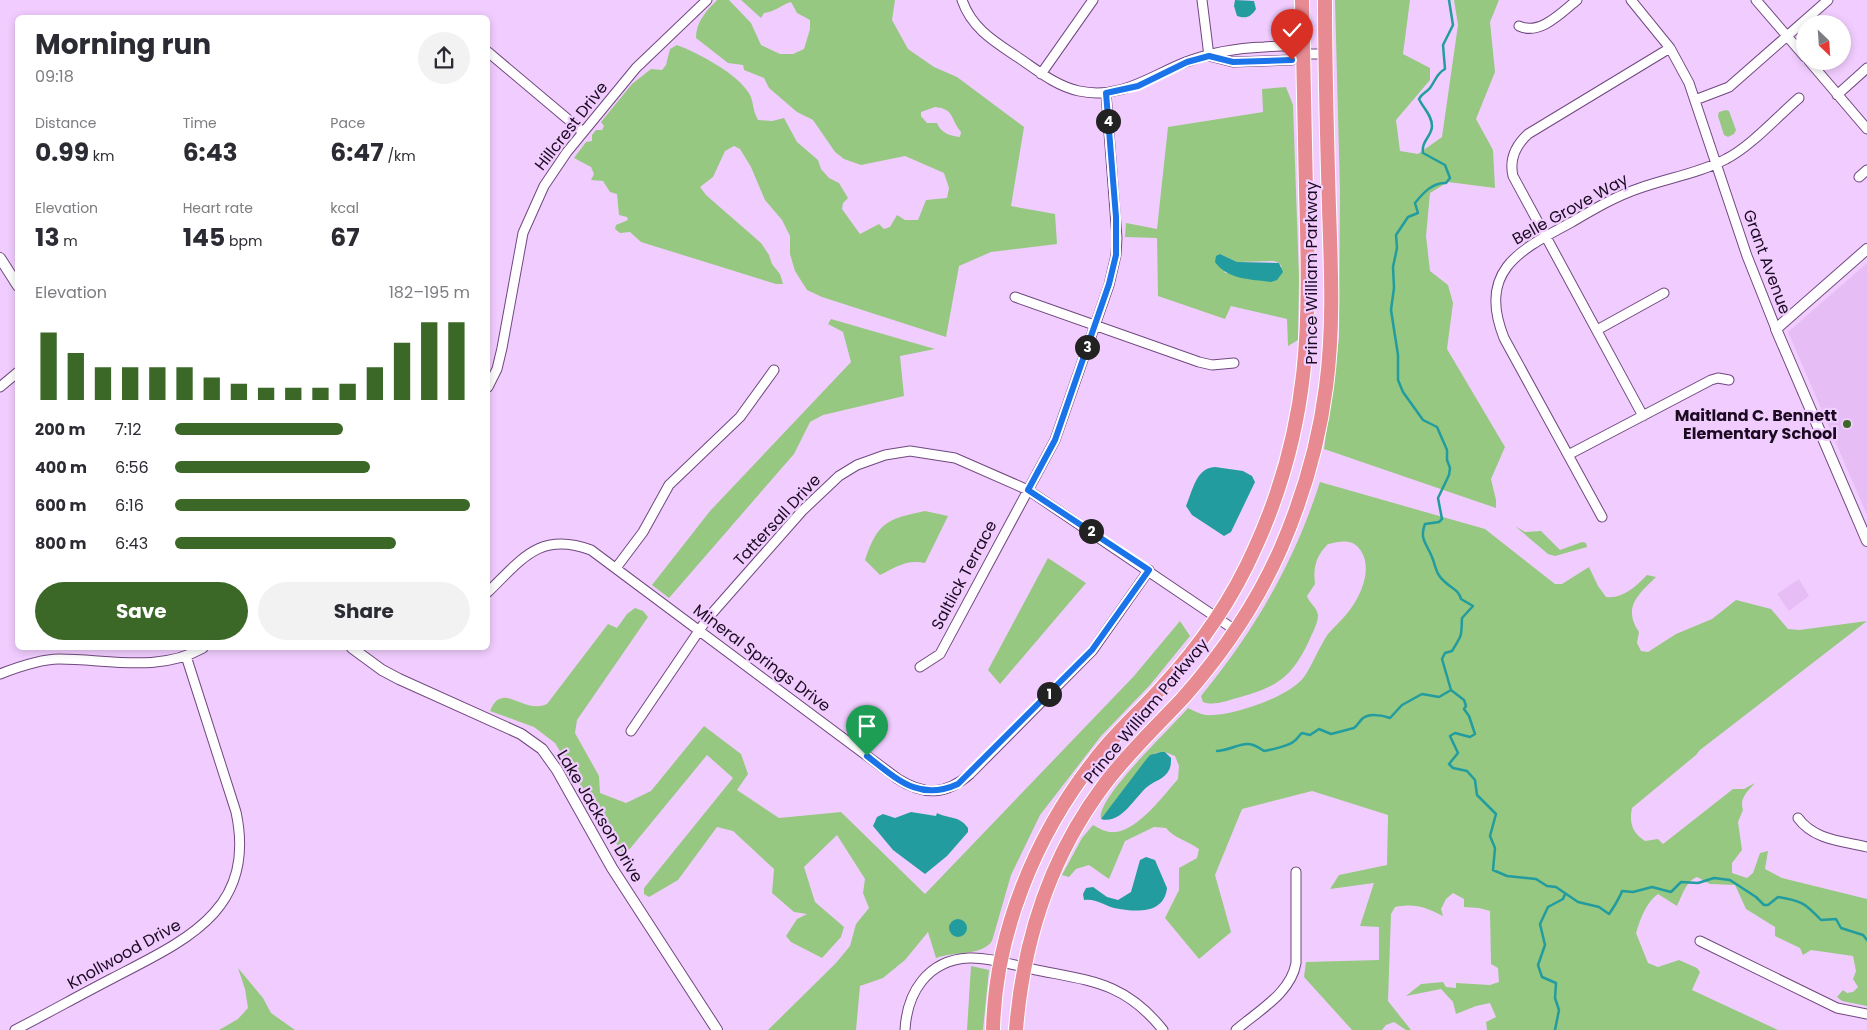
<!DOCTYPE html>
<html lang="en">
<head>
<meta charset="utf-8">
<style>
	body { margin:0; font-family:Poppins,sans-serif; background:#f2f2f3; color:#2b2b33; height:100vh; display:flex; flex-direction:column; font-size:19px; white-space:nowrap }
	* { box-sizing:border-box; margin:0 }
	p { font-size:16px; color:#7c7c81 }
	.icon { flex:none; width:28px; height:28px; fill:none; stroke:currentColor; stroke-width:2; stroke-linecap:round; stroke-linejoin:round }
	.map { position:relative; flex:1; overflow:hidden }
	.details { position:absolute; left:15px; top:15px; width:475px; height:635px; display:flex; flex-direction:column; background:#fff; border-radius:8px; box-shadow:0 2px 8px #0003 }
	.details>* { flex:none }
	.needle { width:32px; rotate:155deg }
	.buttons { position:absolute; left:1796px; top:15px; display:grid; gap:10px }
	.buttons a { display:grid; place-items:center; width:55px; height:55px; border-radius:50%; background:#fff; box-shadow:0 2px 8px #0003; font-size:25px }
	.pin { position:absolute; display:grid; place-items:center; width:42px; height:42px; color:#fff; margin:-51px -21px; border-radius:50% 50% 50% 0; rotate:-45deg; box-shadow:0 0 5px #0007 }
	.pin .icon { rotate:45deg }
	.km { position:absolute; width:25px; height:25px; margin:-12px; border-radius:50%; background:#222; color:#fff; font-size:14px; line-height:25px; text-align:center }
	.round { display:grid; place-items:center; flex:none; width:52px; height:52px; border-radius:26px; background:#f2f2f3 }
	.overview { display:flex; align-items:center; justify-content:space-between; height:85px; padding:0 20px }
	h1 { font-size:28px; font-weight:700; line-height:38px }
	.metrics { display:grid; grid-template-columns:repeat(3,1fr); gap:8px; height:85px; padding:5px 20px }
	.metrics div { display:grid; align-content:center }
	.metrics b { font-size:25px; font-weight:700 }
	.metrics small { font-size:14px; font-weight:400 }
	.metrics p { font-size:14px }
	.chart { height:140px; padding:10px 20px }
	.chart p { display:flex; justify-content:space-between }
	.chart svg { width:100%; height:90px; margin-top:5px; stroke:#3b6826; stroke-width:6 }
	.action { display:flex; gap:10px; margin-top:auto; padding:10px 20px }
	.action a { flex:1; height:58px; border-radius:30px; background:#3b6826; color:#fff; font-size:20px; font-weight:700; line-height:58px; text-align:center }
	.action a+a { background:#f2f2f3; color:#2b2b33 }
	ul { padding:0 20px; list-style:none; font-size:16px }
	li { display:grid; grid-template-columns:80px 60px 1fr; align-items:center; height:38px }
	li i { height:12px; border-radius:6px; background:#3b6826 }
	.map>svg:first-child { display:block }
</style>
</head>
<body>
<div class="map">
<svg width="1867" height="1030" viewBox="0 0 1867 1030">
	<rect width="100%" height="100%" fill="#f1cdff"/>
	<path fill="#e6bef5" d="M1867,263V515L1788,332Z
		M1799,579L1809,596L1789,611L1777,594Z"/>
	<path fill="#96c881" fill-rule="evenodd" d="M717,0H729L751,23L761,45L780,54H793L804,49L810,29V20L797,13L791,2C781,5 775,12 764,13L761,18L741,0H895L892,20L908,49L934,67L957,77L1024,127L1011,206L1055,214L1057,244L991,252L959,266L946,337L822,297L807,290L795,271L790,254V236L782,220L765,200L751,167L740,149L734,146L725,151L713,177L700,187L706,195L761,243L769,255L772,264L780,274L783,284H776L641,242L630,232L620,233L615,229L616,225L628,220L627,217L619,215L617,194L610,192L603,181L591,180L594,174L591,167L574,158L586,142L592,141V135L596,130H602L604,126L601,122L632,84L651,69L662,70L666,65L670,49L677,45C698,53 739,74 750,95C754,103 752,109 758,120L772,121L784,118L797,142L818,160L821,169L829,178L839,183L848,198L843,203L842,209L860,234L879,224L884,229L890,227L897,215L905,220H918L926,200L947,198L949,188L944,173L905,156L861,165L844,159L835,152L813,120L797,112L769,88L764,78L744,70L743,65L728,63L696,38C696,22 706,11 717,0ZM935,107C955,109 950,119 961,132L960,137C950,136 941,133 937,123H927L921,116V112Z
		M1335,0H1410L1403,54L1430,68V80L1396,120L1400,151L1418,154L1442,137L1458,25L1454,0H1499L1490,22L1495,72L1476,119L1493,150L1495,188L1448,182L1430,193L1426,236L1430,271L1448,285L1453,303L1447,349L1505,447L1491,479L1496,500V508L1324,449L1339,338L1340,191Z
		M1286,87L1293,105L1299,278L1298,340L1288,346L1287,319L1231,306L1225,319L1158,296L1157,238L1125,237L1126,223L1157,229L1168,127L1263,112L1262,89ZM1220,254L1237,262L1274,261L1279,263L1282,267L1225,273Z
		M1726,110L1729,111L1736,130L1734,134L1728,137L1724,135L1718,116L1719,112Z
		M831,319L935,349L900,356L904,396L823,415L810,422L794,454L669,598L652,585L710,511L851,362L843,332L828,324Z
		M1320,482L1485,529L1555,584H1562L1589,567L1598,586L1606,597C1623,599 1635,587 1647,575L1656,577C1639,594 1622,607 1639,632L1637,643L1641,651L1648,652L1676,634L1712,619L1736,600L1771,609L1788,629L1799,630L1867,621L1700,750L1696,755L1632,808C1629,822 1632,833 1645,841L1658,839L1663,844L1733,789H1744L1755,783C1748,791 1739,798 1743,810L1738,822L1742,850L1732,863V873L1747,878L1753,873L1760,853L1768,851L1765,869L1782,878L1867,899V1006L1842,1001L1837,997L1843,990L1847,993L1853,992L1858,987L1853,979L1856,971L1853,956L1811,950L1803,955L1800,948L1775,936V927L1746,909L1735,885L1710,884L1697,877C1686,881 1682,896 1677,906L1658,894C1646,902 1640,920 1636,933L1648,963L1658,967L1679,960L1697,968L1700,972L1692,990L1778,1030H1487L1486,1022L1496,1017L1490,1003L1476,1006L1456,1014L1453,1002L1441,989L1406,996L1421,984L1443,982L1446,987L1456,988V983L1490,985L1499,982L1498,968L1491,964L1490,911L1479,908L1464,907V899L1453,893L1446,899L1441,909L1443,916C1425,907 1415,903 1395,907L1391,914L1388,1001L1411,1030H1406L1394,1022L1386,1025L1382,1030H1352L1304,977L1306,962L1379,960V927L1360,926L1374,883L1330,889L1339,875L1387,865L1388,815L1312,791L1242,809L1215,875L1231,932L1199,959L1165,918L1179,890V868L1197,858L1199,849C1188,841 1174,838 1166,828L1154,827L1125,841L1109,879L1089,865L1076,869L1069,877L1062,875L1082,838L1093,825C1100,829 1107,833 1115,832C1137,831 1164,795 1178,779L1179,766L1175,756L1165,752L1155,753L1101,819C1095,799 1173,726 1188,708C1194,711 1200,714 1206,715C1231,717 1289,697 1304,677C1313,664 1319,647 1328,634C1333,628 1339,623 1344,617C1358,602 1374,571 1361,551C1353,538 1341,541 1328,544C1316,556 1313,567 1315,584L1307,596C1309,603 1317,607 1318,615C1318,624 1312,633 1309,641C1291,679 1276,687 1237,698C1226,701 1214,706 1203,702L1201,696L1205,691C1257,627 1295,560 1320,482Z
		M925,511L948,516L925,563C907,559 896,567 880,575L865,560C878,521 888,519 925,511Z
		M1515,526L1525,532L1541,531L1560,550L1582,542L1586,543L1587,547L1555,556L1548,554Z
		M1048,558L1086,583L1000,684L988,670Z
		M635,608L643,611L648,617L577,720L575,733L599,776L600,793L626,803L651,791L704,726L741,754L748,774L737,790L779,818L841,812L925,894L1134,676L1180,621L1190,636L1150,685L1101,736L1040,815L1011,875L992,941C982,956 955,951 936,958L928,932L905,960L883,978L860,986L856,1030H768L836,963L850,946L856,924L869,908L863,893L865,879L837,835L804,867L815,902L844,927L841,937L822,958L791,942L786,936L797,919L807,914L794,912L772,893L774,869L733,831L717,827L678,880L649,897L644,894V888L733,778L707,755L624,856L555,743L534,727L490,711C503,680 523,715 547,704L608,624L617,628L627,614Z
		M971,966L989,970L983,1030H967Z
		M238,968L263,998L271,1013L295,1030H219L238,1019L248,1008L245,989Z"/>
	<path fill="#229c9e" d="M1235,0L1254,1L1256,9C1251,17 1246,19 1237,16L1234,6Z
		M1220,254L1237,262L1279,263L1283,272L1277,280L1271,282C1251,279 1228,280 1215,262L1216,256Z
		M1215,467L1243,471L1252,476L1255,482L1231,532L1224,536L1192,515L1186,506C1193,490 1196,468 1215,467Z
		M1161,752H1165L1171,758C1171,762 1171,767 1169,770C1165,779 1154,781 1147,787C1135,797 1121,825 1101,819L1145,761L1150,755Z
		M911,812L936,816L937,813C948,819 959,815 968,828V832L947,856L925,874L893,850L873,826L877,817L883,814L895,818Z
		M1146,857L1155,860L1167,888C1164,915 1135,912 1114,908C1104,905 1095,898 1084,900L1083,894L1086,888L1093,887L1107,897L1118,900L1131,892L1140,860Z
		M949 928a9 9 0 1 1 18 0a9 9 0 1 1-18 0Z"/>
	<g fill="none" stroke-linecap="round" stroke-linejoin="round">
		<path stroke="#229c9e" stroke-width="2.5" d="M1449,0L1453,25L1443,45L1445,69C1436,74 1436,80 1430,88C1426,93 1422,93 1419,99C1423,108 1432,115 1432,126C1432,136 1421,141 1423,153L1445,165L1450,178L1446,183C1433,182 1423,193 1415,203L1418,213L1408,217L1396,235L1397,248L1393,267L1394,288L1391,310L1398,355V380L1403,392L1423,420L1437,427L1447,450V460L1450,468L1449,475L1438,498L1442,519L1439,522L1425,524C1419,539 1427,544 1432,557C1436,567 1436,575 1445,582C1451,588 1459,590 1461,599L1473,606L1462,618C1461,637 1463,633 1452,651L1445,653L1442,659L1451,690L1464,700L1466,706L1464,709L1469,716L1475,734L1470,737L1455,733L1450,736L1458,753L1449,764L1453,768L1467,771L1475,780L1477,795L1496,814L1490,836L1495,848L1493,870L1507,876L1536,879L1547,886L1556,887L1578,902L1599,907L1609,914C1612,910 1620,897 1622,891L1633,892L1652,887L1671,892L1681,882L1698,883L1714,878L1730,880L1756,897L1764,905H1768L1778,897C1802,901 1805,903 1821,920L1836,919L1841,928L1863,935L1867,940
			M1217,751C1239,749 1244,736 1264,751C1270,750 1288,746 1293,742C1297,740 1298,736 1302,733L1310,735L1319,729L1331,734L1354,728C1358,725 1359,722 1362,719C1368,713 1382,715 1390,718L1402,705L1422,694L1439,697L1451,690
			M1555,1030L1559,1010L1555,998L1556,983L1542,977L1538,965L1545,945L1540,924L1548,907L1563,899L1565,894"/>
		<defs>
			<path id="minor" d="M962,0C972,29 995,42 1019,58C1038,71 1056,86 1079,91C1121,100 1150,76 1186,62C1212,52 1236,48 1264,47C1281,46 1288,43 1303,54
				M1202,0L1209,56
				M1631,0L1670,48L1689,83L1747,256L1776,329
				M1756,0L1805,57
				M1519,26C1540,36 1562,12 1577,0
				M488,52L583,132
				M1209,56L1233,62L1292,60L1303,54H1325
				M1809,61L1867,129
				M1041,74L1093,0
				M1837,95L1867,68
				M1695,100L1729,87L1828,0
				M1859,177L1867,170
				M1015,297L1199,362L1212,365L1234,363
				M1597,330L1664,293
				M0,387L18,372
				M488,387L497,369L502,348L523,233L544,186L567,152L636,68L707,0
				M1643,416L1513,176C1509,159 1515,146 1528,134L1670,48
				M1568,455L1711,380L1718,378L1729,380
				M1602,517L1504,338C1477,270 1520,250 1572,222C1594,209 1616,196 1640,188C1668,178 1700,173 1726,159C1750,147 1778,116 1799,98
				M616,568L643,532L669,485L740,417L774,370
				M488,592C522,559 540,531 591,550L898,779C925,796 946,795 970,774L1092,651L1149,570
				M920,667L940,654L1055,440L1109,285L1116,255L1117,238L1106,93
				M0,674C18,667 40,659 59,659C107,659 159,673 203,648
				M631,731L707,619L802,511L839,476L857,465L885,455L910,451L955,458L1028,490L1235,630
				M1798,818C1814,840 1842,841 1867,847
				M1700,941L1837,1008L1867,1014
				M15,1030C48,1013 80,995 113,978C186,940 257,910 236,812L186,656
				M905,1030C907,993 927,960 969,958C989,957 1012,965 1032,969C1089,981 1124,981 1163,1030
				M1236,1030C1258,1011 1291,993 1296,963V872"/>
			<path id="tertiary" d="M1867,249L1776,329L1867,541
				M0,258L18,286
				M352,648L382,670L399,679L521,734L542,749L557,770L612,868L717,1030"/>
			<path id="trunk" d="M993,1030C995,934 1035,836 1094,761C1114,734 1140,712 1162,687C1200,646 1233,598 1255,548C1312,423 1310,323 1306,191C1305,127 1303,64 1302,0
				M1016,1030C1023,942 1050,857 1104,785C1127,754 1156,727 1183,698C1222,654 1257,603 1281,548C1303,497 1319,442 1326,387C1334,327 1331,267 1329,208C1327,138 1325,69 1325,0"/>
		</defs>
		<use href="#minor" stroke="#70487f" stroke-width="11"/>
		<use href="#tertiary" stroke="#70487f" stroke-width="12"/>
		<use href="#trunk" stroke="#fff" stroke-width="16"/>
		<use href="#minor" stroke="#fff" stroke-width="9"/>
		<use href="#tertiary" stroke="#fff" stroke-width="10"/>
		<use href="#trunk" stroke="#e88a92" stroke-width="14"/>
	</g>
	<g fill="none" stroke-linecap="round" stroke-linejoin="round">
		<defs>
			<path id="route" d="M867,756C897,779 919,802 958,784L1092,650L1149,570L1028,490L1055,440L1109,284L1116,255V217L1106,93L1138,86L1187,62L1209,56L1233,62L1292,60"/>
		</defs>
		<use href="#route" stroke="#fff" stroke-width="10"/>
		<use href="#route" stroke="#1a73e8" stroke-width="6"/>
	</g>
	<circle fill="#3b6826" stroke="#f1cdff" stroke-width="2" cx="1847" cy="424" r="5"/>
	<g text-anchor="middle" dominant-baseline="central" stroke-width="4.5" stroke-linejoin="round" paint-order="stroke">
		<g font-size="16" fill="#1b0a20" stroke="#f1cdff">
			<text transform="translate(571 126) rotate(-52)">Hillcrest Drive</text>
			<text transform="translate(1570 209) rotate(-29)">Belle Grove Way</text>
			<text transform="translate(1767 262) rotate(70)">Grant Avenue</text>
			<text transform="translate(1311 273) rotate(-90)">Prince William Parkway</text>
			<text transform="translate(777 520) rotate(-47)">Tattersall Drive</text>
			<text transform="translate(964 575) rotate(-62)">Saltlick Terrace</text>
			<text transform="translate(762 658) rotate(37)">Mineral Springs Drive</text>
			<text transform="translate(1146 711) rotate(-50)">Prince William Parkway</text>
			<text transform="translate(600 816) rotate(59)">Lake Jackson Drive</text>
			<text transform="translate(124 954) rotate(-29)">Knollwood Drive</text>
		</g>
		<g font-size="16" font-weight="bold" fill="#1b0a20" stroke="#f1cdff" text-anchor="end">
			<text x="1837" y="415">Maitland C. Bennett<tspan x="1837" dy="18">Elementary School</tspan></text>
		</g>
	</g>
</svg>
<div class="buttons">
<a><svg class="needle" viewBox="-14 -14 28 28"><path d="M0-13l5 13h-10z" fill="#e53935"/><path d="M0 13l5-13h-10z" fill="#7c7c81"/></svg></a>
</div>
<div class="pin" style="left:867px;top:756px;background:#1e9e55"><svg class="icon" aria-label="arrive" viewBox="0 0 24 24"><path d="M6 21V4h12l-3 4 3 4H6"/></svg></div>
<div class="pin" style="left:1292px;top:60px;background:#d93025"><svg class="icon" aria-label="check" viewBox="0 0 24 24"><path d="M5 12l5 5 9-10"/></svg></div>
<b class="km" style="left:1049px;top:694px">1</b>
<b class="km" style="left:1091px;top:531px">2</b>
<b class="km" style="left:1087px;top:347px">3</b>
<b class="km" style="left:1108px;top:121px">4</b>
<section class="details">
<div class="overview"><div><h1>Morning run</h1><p>09:18</p></div><a class="round"><svg class="icon" aria-label="share" viewBox="0 0 24 24"><path d="M12 15V3M7 8l5-5 5 5M5 13v7h14v-7"/></svg></a></div>
<div class="metrics">
<div><p>Distance</p><b>0.99<small> km</small></b></div>
<div><p>Time</p><b>6:43</b></div>
<div><p>Pace</p><b>6:47<small> /km</small></b></div>
</div>
<div class="metrics">
<div><p>Elevation</p><b>13<small> m</small></b></div>
<div><p>Heart rate</p><b>145<small> bpm</small></b></div>
<div><p>kcal</p><b>67</b></div>
</div>
<div class="chart"><p><span>Elevation</span>182–195 m</p>
<svg viewBox="0 0 160 44" preserveAspectRatio="none"><path d="M5 44V11M15 44V21M25 44V28M35 44V28M45 44V28M55 44V28M65 44V33M75 44V36M85 44V38M95 44V38M105 44V38M115 44V36M125 44V28M135 44V16M145 44V6M155 44V6"/></svg>
</div>
<ul>
<li><b>200 m</b>7:12<i style="width:57%"></i></li>
<li><b>400 m</b>6:56<i style="width:66%"></i></li>
<li><b>600 m</b>6:16<i style="width:100%"></i></li>
<li><b>800 m</b>6:43<i style="width:75%"></i></li>
</ul>
<div class="action"><a>Save</a><a>Share</a></div>
</section>
</div>
</body>
</html>
